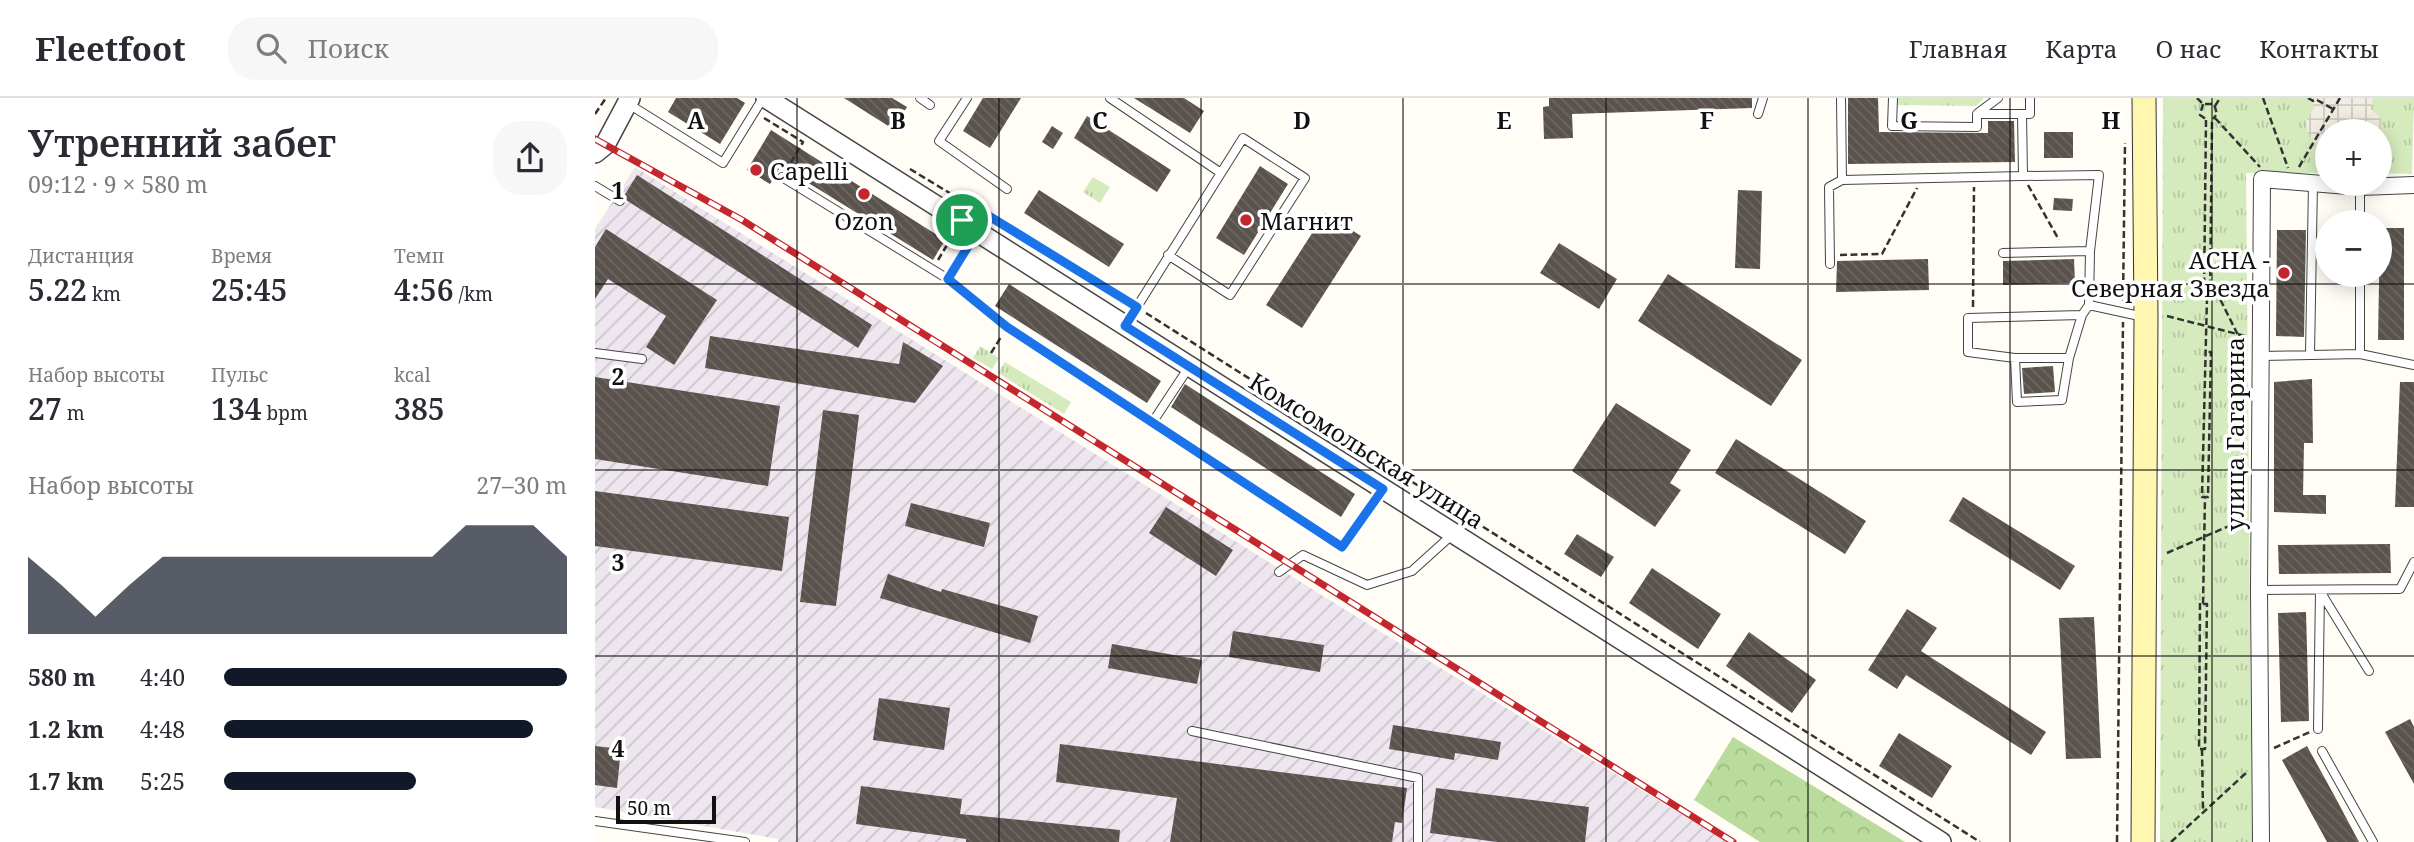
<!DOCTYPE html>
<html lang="ru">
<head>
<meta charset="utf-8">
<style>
	body { margin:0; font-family:"Noto Serif",serif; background:#f7f7f7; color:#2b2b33; height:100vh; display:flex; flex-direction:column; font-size:26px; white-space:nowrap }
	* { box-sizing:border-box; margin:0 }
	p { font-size:23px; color:#7c7c81 }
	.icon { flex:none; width:38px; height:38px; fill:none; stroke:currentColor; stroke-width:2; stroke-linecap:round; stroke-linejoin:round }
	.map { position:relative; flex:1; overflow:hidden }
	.panel { display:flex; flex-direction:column; background:#fff; width:595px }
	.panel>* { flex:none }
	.tools { position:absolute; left:1720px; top:21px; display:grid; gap:14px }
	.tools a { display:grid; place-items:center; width:77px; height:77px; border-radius:50%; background:#fff; box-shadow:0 4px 18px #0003; font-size:35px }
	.scale { position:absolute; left:21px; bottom:18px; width:100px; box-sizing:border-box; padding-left:7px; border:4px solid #111; border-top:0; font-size:19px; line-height:24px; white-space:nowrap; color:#111; -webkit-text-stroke:5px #fff; paint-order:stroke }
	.pin { position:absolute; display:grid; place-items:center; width:60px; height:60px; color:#fff; margin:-30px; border:4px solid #fff; border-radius:50%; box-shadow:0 2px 7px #0007 }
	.round { display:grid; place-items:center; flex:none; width:74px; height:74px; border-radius:28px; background:#f7f7f7 }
	.head { display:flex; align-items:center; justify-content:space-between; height:119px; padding:0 28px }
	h1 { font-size:38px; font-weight:600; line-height:52px }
	.stats { display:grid; grid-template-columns:repeat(3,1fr); gap:10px; height:119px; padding:7px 28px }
	.stats div { display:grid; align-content:center }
	.stats b { font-size:30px; font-weight:600 }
	.stats small { font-size:19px; font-weight:400 }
	.stats p { font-size:19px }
	.chart { height:196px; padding:14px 28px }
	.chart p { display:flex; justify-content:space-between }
	.chart svg { width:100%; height:126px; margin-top:7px; fill:#111827; opacity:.7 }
	ul { padding:0 28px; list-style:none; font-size:23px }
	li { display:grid; grid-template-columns:112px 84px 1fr; align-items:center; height:52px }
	li i { height:18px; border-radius:9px; background:#111827 }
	header { display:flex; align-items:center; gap:42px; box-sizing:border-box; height:98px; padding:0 35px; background:#fff; border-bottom:2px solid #e1e1e2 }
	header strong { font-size:33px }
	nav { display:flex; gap:38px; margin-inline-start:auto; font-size:24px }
	.search { width:490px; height:63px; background:#f7f7f7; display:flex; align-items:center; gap:18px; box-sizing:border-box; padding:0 24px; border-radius:28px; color:#7c7c81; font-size:26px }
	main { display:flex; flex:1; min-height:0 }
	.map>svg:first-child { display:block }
</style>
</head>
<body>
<header>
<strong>Fleetfoot</strong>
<div class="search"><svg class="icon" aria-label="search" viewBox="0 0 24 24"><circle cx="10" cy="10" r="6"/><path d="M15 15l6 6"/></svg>Поиск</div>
<nav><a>Главная</a><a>Карта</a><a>О нас</a><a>Контакты</a></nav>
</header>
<main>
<section class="panel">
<div class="head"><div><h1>Утренний забег</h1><p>09:12 · 9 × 580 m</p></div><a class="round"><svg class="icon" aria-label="share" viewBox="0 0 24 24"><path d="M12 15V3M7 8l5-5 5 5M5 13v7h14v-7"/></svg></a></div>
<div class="stats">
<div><p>Дистанция</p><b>5.22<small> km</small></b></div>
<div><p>Время</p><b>25:45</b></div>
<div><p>Темп</p><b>4:56<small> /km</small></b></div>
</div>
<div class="stats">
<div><p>Набор высоты</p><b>27<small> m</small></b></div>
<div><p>Пульс</p><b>134<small> bpm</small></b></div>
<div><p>kcal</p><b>385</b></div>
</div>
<div class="chart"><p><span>Набор высоты</span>27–30 m</p>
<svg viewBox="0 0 160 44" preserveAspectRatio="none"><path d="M0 44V17L10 27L20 38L30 27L40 17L50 17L60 17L70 17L80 17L90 17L100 17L110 17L120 17L130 6L140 6L150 6L160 17V44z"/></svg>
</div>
<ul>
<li><b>580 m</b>4:40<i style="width:100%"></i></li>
<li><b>1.2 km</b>4:48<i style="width:90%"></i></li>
<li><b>1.7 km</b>5:25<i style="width:56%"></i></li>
</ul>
</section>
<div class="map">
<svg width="1819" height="744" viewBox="0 0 1819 744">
	<defs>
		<pattern id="industrial-furrows" width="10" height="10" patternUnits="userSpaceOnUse" patternTransform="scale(1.75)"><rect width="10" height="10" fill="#eee6ef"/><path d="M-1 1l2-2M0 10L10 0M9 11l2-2" fill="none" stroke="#cbc4cc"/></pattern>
		<pattern id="grass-tufts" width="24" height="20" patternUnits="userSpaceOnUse" patternTransform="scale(1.75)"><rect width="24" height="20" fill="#d5ebbd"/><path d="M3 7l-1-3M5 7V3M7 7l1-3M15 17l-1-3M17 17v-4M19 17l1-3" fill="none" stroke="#b6c8a1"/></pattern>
		<pattern id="forest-crowns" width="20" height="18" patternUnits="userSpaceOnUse" patternTransform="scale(1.75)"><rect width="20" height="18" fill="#b9dc9c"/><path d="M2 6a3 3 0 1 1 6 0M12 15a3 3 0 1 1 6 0" fill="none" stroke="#9ebc85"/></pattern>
		<pattern id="plaza-grid" width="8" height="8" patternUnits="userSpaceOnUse" patternTransform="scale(1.75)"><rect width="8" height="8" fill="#f1ede2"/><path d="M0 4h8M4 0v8" fill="none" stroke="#cecac1"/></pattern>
		<pattern id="building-back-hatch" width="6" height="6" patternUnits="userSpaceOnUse" patternTransform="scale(1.75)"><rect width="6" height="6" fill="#5a524d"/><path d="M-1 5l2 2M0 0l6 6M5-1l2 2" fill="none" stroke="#6d6662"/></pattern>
	</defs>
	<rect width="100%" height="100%" fill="#fffdf5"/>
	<path fill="url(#industrial-furrows)" d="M40,69L778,529L1132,744H183V741L0,709V131Z"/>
	<path fill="url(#grass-tufts)" d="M1302,0H1389L1381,8L1302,7Z
		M1568,0H1819L1817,76L1785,75V33H1732V75H1651L1657,744H1565Z
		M498,79L515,89L505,105L488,94Z
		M385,248L404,260L397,271L378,260Z
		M410,264L476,304L469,316L403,275Z"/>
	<path fill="url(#forest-crowns)" d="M1138,639L1310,744H1165L1099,702Z"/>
	<path fill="url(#plaza-grid)" d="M1720,0H1778L1776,11L1786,21L1785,34L1732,33L1731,51L1715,40L1712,33L1711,23L1720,8L1717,6Z"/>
	<path fill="url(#building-back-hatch)" d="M81,0H142L150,5L125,46L73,14Z
		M249,0H297L312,9L298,31Z
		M388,0H426L395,50L368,33Z
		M539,0H589L609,13L595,35Z
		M954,0H1157V10L977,16L978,40L949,41L948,9L954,8Z
		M1253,0H1283L1284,34L1393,35V23H1419L1420,64L1253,66Z
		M492,18L576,72L562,94L479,40Z
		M457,28L468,35L458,51L447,44Z
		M176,32L350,142L338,162L186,68L175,86L152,72Z
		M1449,34H1478V60H1449Z
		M665,68L693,86L649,157L621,140Z
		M42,77L277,227L263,250L31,102L29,98Z
		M444,92L529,146L514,169L429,115Z
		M1143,92L1167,93L1165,171L1140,170Z
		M1459,100L1478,101L1477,113L1458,112Z
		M730,115L766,138L707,230L671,207Z
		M1785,130H1809V242H1783Z
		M11,131L122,202L79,267L51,249L71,218L13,181L0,201V149Z
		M1682,132H1711L1709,239L1681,238Z
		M964,145L1022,181L1004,211L945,175Z
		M1333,161L1334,192L1241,194L1242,163Z
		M1479,161L1480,185L1408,187V163Z
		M1073,176L1207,262L1176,308L1043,223Z
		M414,186L566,283L552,305L400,208Z
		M115,238L304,266L308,244L348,268L320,305L110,270Z
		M1458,268L1460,294L1429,296L1427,270Z
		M0,279L185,308L173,388L0,361Z
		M1717,281L1718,345H1709L1708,397H1731V416L1679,414V284Z
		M1805,284H1819V409H1800Z
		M590,286L760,396L746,419L576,309Z
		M1021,305L1096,352L1075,385L1086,392L1060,429L977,373Z
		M228,312L264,317L241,508L205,504Z
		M1141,341L1271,423L1250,456L1120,375Z
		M0,393L194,419L187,473L0,448Z
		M1368,399L1480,468L1465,492L1354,423Z
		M316,405L395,425L389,449L310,428Z
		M571,409L638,452L621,478L554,435Z
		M982,436L1019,459L1006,479L969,456Z
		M1795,446L1796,475L1684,476L1683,447Z
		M1057,470L1126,516L1103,551L1034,505Z
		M293,476L346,494L347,491L443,518L435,545L285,500Z
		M1312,511L1342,530L1326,553L1451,634L1436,657L1311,577L1302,591L1273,572Z
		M1711,514L1714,623L1686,624L1683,515Z
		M1499,519L1506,660L1471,661L1464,520Z
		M638,533L729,547L725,574L634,559Z
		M1154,534L1221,582L1197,615L1131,568Z
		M517,546L607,562L602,586L513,570Z
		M284,600L355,610L349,652L278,642Z
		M1815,621L1819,629V686L1790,634Z
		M798,627L906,644L903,662L860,655L859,662L794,651Z
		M1304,635L1357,668L1337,700L1284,668Z
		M465,646L812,690L807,725L800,724L797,744H575L582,700L461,684Z
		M0,648L26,651L22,690L0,687Z
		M1712,648L1739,697L1764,744H1732L1687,662Z
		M266,688L367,701L365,716L525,732L524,744H371V741L261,726Z
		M841,690L994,709L990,744H902L835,735Z"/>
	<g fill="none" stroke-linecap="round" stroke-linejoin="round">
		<defs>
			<path id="service" d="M325,0L335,7
				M372,0L344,43L412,91
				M515,0L626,75
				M1246,0L1247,82
				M1298,0L1297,28L1382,29V16H1435V0
				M32,5L128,65L168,0
				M1383,15L1403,0
				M1163,16L1168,0
				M1428,78L1504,77L1495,153L1494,207L1549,219
				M187,79L353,181
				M0,88L25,103
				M1765,89V124
				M381,135L353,181L412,229L747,449L788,391
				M1408,155L1495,153
				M1235,166L1234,89L1247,82L1428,78L1427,16
				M1765,177V256L1819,267
				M1487,217L1474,260H1420L1373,254V220L1487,217L1494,207
				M530,228L648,40L710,80L635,197L573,157
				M0,255L47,261
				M1715,257L1718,85
				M1666,258L1765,256
				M1420,260L1422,304L1467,302L1474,260
				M557,325L594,269
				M684,474L708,457L772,487L817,473L859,435
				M1664,492L1805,491L1819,464
				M1723,631L1725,493L1774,573
				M597,633L823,680V744
				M1727,653L1778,744
				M0,723L150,744"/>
			<path id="minor" d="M1666,744L1664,492L1667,81L1765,89L1819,87"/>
			<path id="tertiary" d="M171,0L1346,744
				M0,55L10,47L35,0"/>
			<path id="secondary" d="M1548,744L1551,219L1549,0"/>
		</defs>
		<use href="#service" stroke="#444" stroke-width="10"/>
		<use href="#minor" stroke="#444" stroke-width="18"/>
		<use href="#tertiary" stroke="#444" stroke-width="22"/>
		<use href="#secondary" stroke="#333" stroke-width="25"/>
		<path stroke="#333" stroke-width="2.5" stroke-dasharray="7 3.5" stroke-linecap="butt" d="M1602,0L1608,6H1619L1622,16L1618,21
			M1668,0L1693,70
			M1713,0L1718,3L1722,0
			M1722,2L1738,11
			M1608,6L1605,17L1612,22
			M1620,8L1625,0
			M0,16L11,0
			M169,20L208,44L192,71
			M1620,20L1665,69
			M1611,22L1609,199H1615
			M1704,69L1745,0
			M315,71L534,204
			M1433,87L1464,142
			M1245,157L1287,156L1322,90
			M343,162L358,137
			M1616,183L1643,237
			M1612,199L1607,399H1613L1616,254H1612
			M1615,199L1617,22
			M1528,203L1530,45
			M1378,209L1379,89
			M551,215L1385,744
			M1572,218L1650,238
			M396,255L406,239
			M1572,455L1650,421
			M1608,506H1612L1610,651H1604L1605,505L1608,506L1610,399
			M1679,650L1715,634
			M1607,651L1608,714
			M1522,744L1528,224
			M1576,744L1651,675"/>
		<use href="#service" stroke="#fff" stroke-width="8"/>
		<use href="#minor" stroke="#fff" stroke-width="16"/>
		<use href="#tertiary" stroke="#fff" stroke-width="19"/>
		<use href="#secondary" stroke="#fff6b0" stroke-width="23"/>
		<defs>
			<path id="rail" d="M0,41L147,122L1138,744"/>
		</defs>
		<use href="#rail" stroke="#c4262e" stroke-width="7"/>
		<use href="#rail" stroke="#fff" stroke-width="4.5" stroke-dasharray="13" stroke-linecap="butt"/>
	</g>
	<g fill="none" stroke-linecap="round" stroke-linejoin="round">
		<defs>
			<path id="route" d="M376,107L542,209L530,228L788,391L747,449L412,229L353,181L383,132L367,122Z"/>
		</defs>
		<use href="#route" stroke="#fff" stroke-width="14"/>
		<use href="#route" stroke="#1a73e8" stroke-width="9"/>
	</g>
	<path fill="none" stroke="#111" stroke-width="2" stroke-opacity="0.55" d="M202,0V744M404,0V744M606,0V744M808,0V744M1011,0V744M1213,0V744M1415,0V744M1617,0V744M0,186H1819M0,372H1819M0,558H1819"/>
	<g fill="#c4262e" stroke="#fff" stroke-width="2.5">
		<circle cx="161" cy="72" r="7"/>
		<circle cx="269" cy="96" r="7"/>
		<circle cx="651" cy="122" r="7"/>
		<circle cx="1689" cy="175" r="7"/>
	</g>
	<g text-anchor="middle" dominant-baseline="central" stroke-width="7" stroke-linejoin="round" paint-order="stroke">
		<g font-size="24" fill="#111" stroke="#fff" text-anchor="start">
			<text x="175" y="72">Capelli</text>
			<text x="269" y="122" text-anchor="middle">Ozon</text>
			<text x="665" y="122">Магнит</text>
			<text x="1675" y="161" text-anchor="end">АСНА -<tspan x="1675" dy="28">Северная Звезда</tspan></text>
		</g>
		<g font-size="24" fill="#111" stroke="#fff">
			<text transform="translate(1639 336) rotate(-90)">улица Гагарина</text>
			<text transform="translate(772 352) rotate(32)">Комсомольская улица</text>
		</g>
	</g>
	<g font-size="23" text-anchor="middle" font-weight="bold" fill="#111" stroke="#fff" stroke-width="7" stroke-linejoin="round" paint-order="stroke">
		<text x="101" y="31">A</text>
		<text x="303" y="31">B</text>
		<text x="505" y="31">C</text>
		<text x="707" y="31">D</text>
		<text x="909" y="31">E</text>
		<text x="1112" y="31">F</text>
		<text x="1314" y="31">G</text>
		<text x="1516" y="31">H</text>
		<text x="23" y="101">1</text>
		<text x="23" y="287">2</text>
		<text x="23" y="473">3</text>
		<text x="23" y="659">4</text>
	</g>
</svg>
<div class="tools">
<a>+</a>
<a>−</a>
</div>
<div class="scale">50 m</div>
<div class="pin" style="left:367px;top:122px;background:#1e9e55"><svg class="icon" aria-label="arrive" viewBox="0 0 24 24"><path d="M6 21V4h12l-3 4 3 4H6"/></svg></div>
</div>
</main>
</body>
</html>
